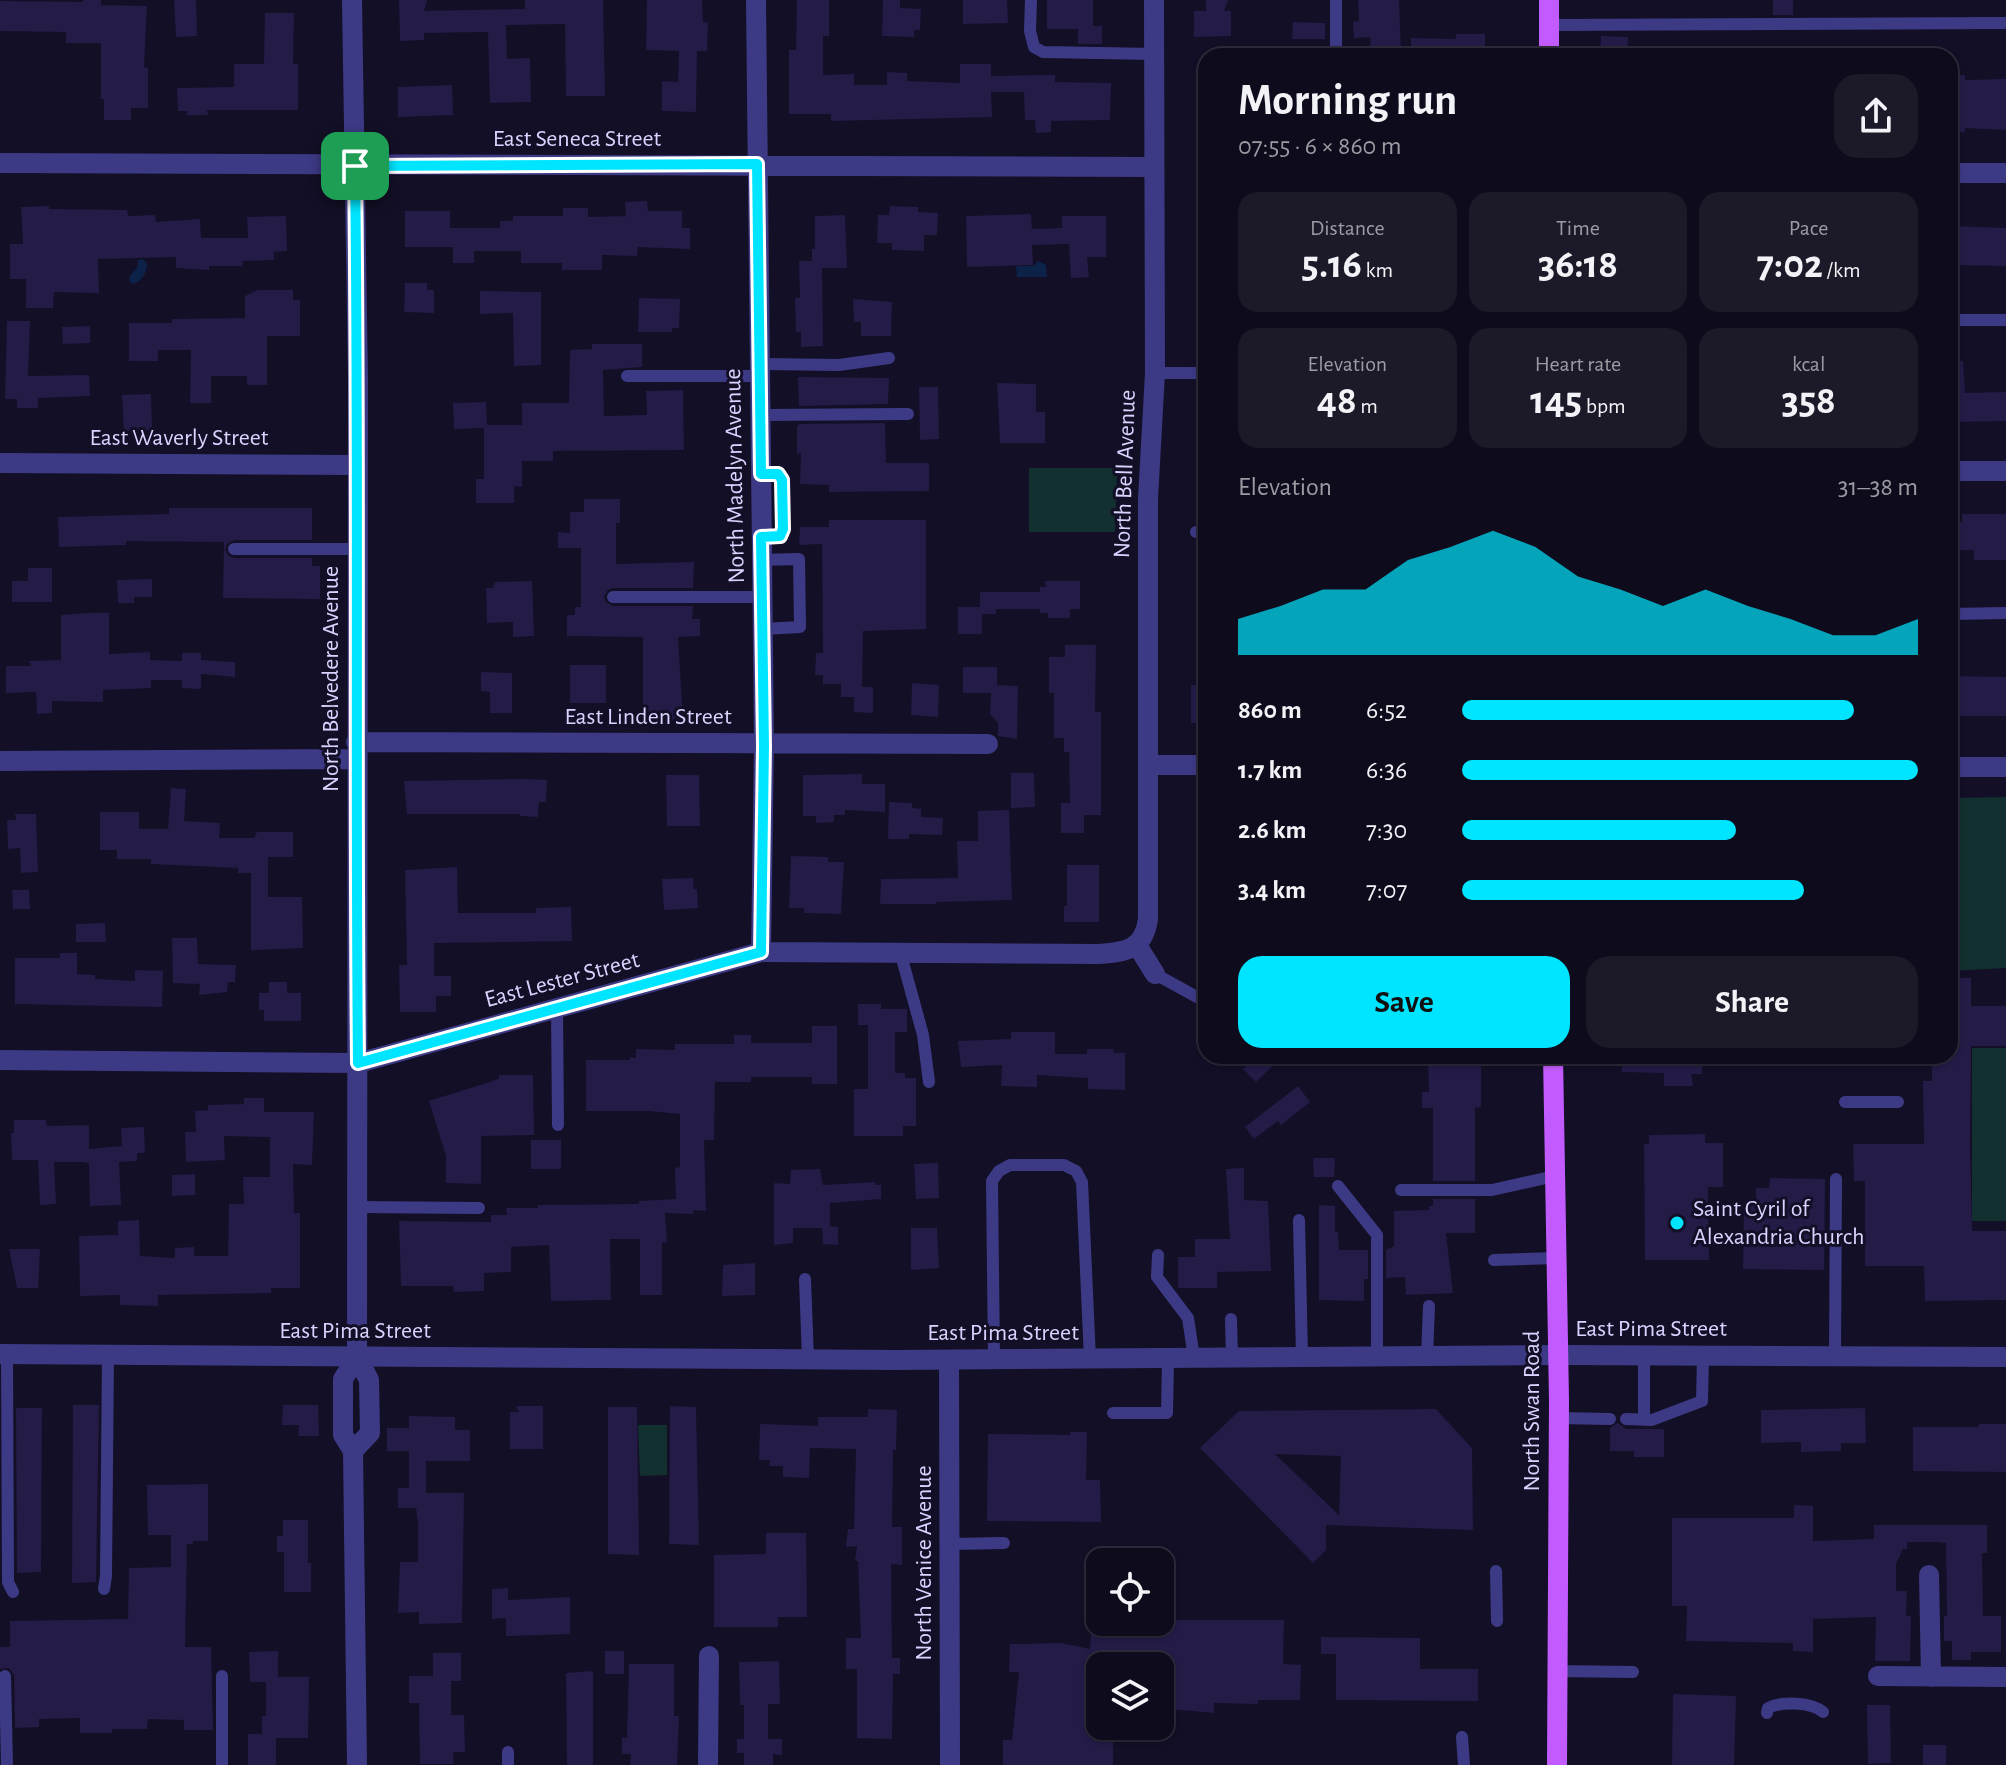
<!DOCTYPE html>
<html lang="en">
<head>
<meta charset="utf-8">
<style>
	body { margin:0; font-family:"Alegreya Sans",sans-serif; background:#1c1929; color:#f1f3f6; height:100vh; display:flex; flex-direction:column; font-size:30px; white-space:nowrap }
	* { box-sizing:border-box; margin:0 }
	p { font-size:26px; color:#9b9ba3 }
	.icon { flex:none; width:44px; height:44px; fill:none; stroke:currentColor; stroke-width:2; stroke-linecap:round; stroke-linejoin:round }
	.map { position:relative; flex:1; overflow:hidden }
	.side { position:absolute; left:1198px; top:48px; width:760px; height:1016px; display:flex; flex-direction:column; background:#0e0b1c; border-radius:24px; box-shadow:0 2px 6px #0004,0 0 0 2px #2e2b3b }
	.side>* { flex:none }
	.controls { position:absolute; left:1086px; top:1548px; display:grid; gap:16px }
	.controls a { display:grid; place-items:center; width:88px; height:88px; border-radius:16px; background:#0e0b1c; box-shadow:0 2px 6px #0004,0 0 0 2px #2e2b3b; font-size:40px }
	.pin { position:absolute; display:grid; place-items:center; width:68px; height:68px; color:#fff; margin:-34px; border-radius:16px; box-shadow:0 4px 12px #0006 }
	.round { display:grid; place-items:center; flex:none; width:84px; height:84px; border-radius:24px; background:#1c1929 }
	.summary { display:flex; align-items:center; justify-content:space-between; height:136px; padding:0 40px }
	h1 { font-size:44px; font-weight:700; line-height:60px }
	.figures { display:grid; grid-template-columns:repeat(3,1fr); gap:12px; height:136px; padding:8px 40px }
	.figures div { display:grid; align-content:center; border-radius:20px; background:#1c1929; text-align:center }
	.figures b { font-size:40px; font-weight:700 }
	.figures small { font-size:22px; font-weight:400 }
	.figures p { font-size:22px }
	.chart { height:224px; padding:16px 40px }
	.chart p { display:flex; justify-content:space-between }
	.chart svg { width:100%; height:144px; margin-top:8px; fill:#00e5ff; opacity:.7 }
	.primary-button { display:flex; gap:16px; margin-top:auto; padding:16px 40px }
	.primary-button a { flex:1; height:92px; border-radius:24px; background:#00e5ff; color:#111; font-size:32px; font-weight:700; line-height:92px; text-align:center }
	.primary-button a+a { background:#1c1929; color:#f1f3f6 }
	ul { padding:0 40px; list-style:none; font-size:26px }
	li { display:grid; grid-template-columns:128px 96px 1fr; align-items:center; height:60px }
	li i { height:20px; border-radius:10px; background:#00e5ff }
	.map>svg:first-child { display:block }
</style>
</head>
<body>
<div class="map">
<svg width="2006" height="1765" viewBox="0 0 2006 1765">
	<rect width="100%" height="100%" fill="#130f26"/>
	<path fill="#12302f" d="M1029,468H1117L1115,532H1029Z
		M2006,797V968L1950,971V798Z
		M1972,1048H2006V1221H1972Z
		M638,1425H667V1475L640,1476Z"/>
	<path fill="#0c2248" d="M143,259L147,264C146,274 143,279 134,284L130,282L129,277L137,268L138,260Z
		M1038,261L1046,265L1047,277H1017L1016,266H1033Z"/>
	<path fill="#241b47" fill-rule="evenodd" d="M83,0H101V5L147,6L144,67L148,68V108H131V120H104V99H101V43H66V32L0,31V1L83,2Z
		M174,0H196L197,36L176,37Z
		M399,0H427L424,11L525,9V0H603L605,96H566L565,24L506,25L507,59L530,58L531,102L490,103L488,32L424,33V40L400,41Z
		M647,0H702L703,22L708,23L707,51H697L696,112L662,111V81L678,82L679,51L646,50Z
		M797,0H829V36H823V75L854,74V85H887V72L907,73V81L960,83V64H991V76L1055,75V82L1111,83L1110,120L1051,121V132L1036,133L1035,120H1025L1024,92H991L992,117L831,121V114H789V50H796Z
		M883,0H900V8L921,9L920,30H914V37L882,36Z
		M963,0H1007L1008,23L963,24Z
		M1047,0H1093V26H1102V44H1078V29H1047Z
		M1206,0H1228L1224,11H1231V36L1194,37V11H1206Z
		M1358,0H1399L1401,52L1371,54L1370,37L1354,38L1353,22L1359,21Z
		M1773,0H1793V15H1773Z
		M265,13H294L293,64H298V110H207L208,115H187V111H178L177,88L234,87V64H264Z
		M1293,22L1325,23V39H1292Z
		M1456,34H1485V56H1411V38L1456,39Z
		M1601,36L1628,37L1627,54L1600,53Z
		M1950,75H1965V80L2006,79V130L1965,128V132L1950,131Z
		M452,85L453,115L398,117V87Z
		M647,201L648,211H682V228H690V249L638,247L637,256L602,255V270H562V263H521V251H474V263H453V247H405V211H450V228H500V221H513V216H563V208H588V217L626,216L625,202Z
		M49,206V209L127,210L128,216L155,215L156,222L200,219L201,238H248L247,217L286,216L287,251L274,252V260L243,261L242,266H209V270L176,268V257L98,259L99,293L54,292L53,308H26V279H10V244H23L21,207Z
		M890,206L918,207V212L938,213L937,235H924V251L892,250V243H877L878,215H889Z
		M1031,214L1032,229L1062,228V216H1106V257H1087L1089,277L1071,278L1069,244L1032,245L1033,265L967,267L966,216Z
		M845,215L847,268H822L823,346L801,347V332H796L795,298H800L799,261H812V249H815V216Z
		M1950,226L2006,228V266L1950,265Z
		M405,283H427V290H434V313L404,312Z
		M258,290H293V300H300V336H267V385H247V376H211V403H190L191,350H158V361H129V323H172V319L245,318V296Z
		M480,291L541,292V365L514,366L513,313L480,314Z
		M639,298L680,299L679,328H672V332H638Z
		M853,299L892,302L891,336H861V322H854Z
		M7,321H30L28,376L89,375L90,396L38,398V408H17V399H5Z
		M90,326V343L63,344L62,327Z
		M592,344H642V367L603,370L604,416L647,415L646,391L683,390L684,450L553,451V461H522V487L514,486V503H476V479H484V428L454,429L453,403L486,402L487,425H522V403H569L570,350L592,349Z
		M1950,361H1963L1965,393L2006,392V421L1950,422Z
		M798,377L889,378L888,404L799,406Z
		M997,383L1036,384V412H1045V443H1000Z
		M919,387H938L939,439L920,440Z
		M151,394L152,430L124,431L122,395Z
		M885,423L886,463H929V491L829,492V485L800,484L801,453L797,454V427L799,424Z
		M584,499H620V523H616V564L694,562L693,588H613L608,590L604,596L606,602L613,606H693L692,619H700V636L678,637L683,720L648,721V706H643V637L567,636V615H575V607H581V548H558V532L570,533V512H584Z
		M169,508H312V540H234L227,544L225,550L229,556L234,558H312V566H320V599L223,598L224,542L126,541V545L59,547L58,517L169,514Z
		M1962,514H2006V560H1974V550H1950V522H1962Z
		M829,520H926V629L863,631L862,687H873V713L854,712V697H841V684H823V675H815L816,653H823L822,544L799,545L800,527H829Z
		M28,568H52V602H12V581H28Z
		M152,579V597H134V603H118L117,580Z
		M532,581L534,636L513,637V622L487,623L486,588H493L495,582Z
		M1045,581H1080V609H1070V618H1048V613H1040V609H996V614H982V634H958V607H980V592H1040V587H1046Z
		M89,613H109V654L150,652V660L182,661V653H201V660L235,662V677L201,674V689L182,688V680H151V688L103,690V702L52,701V713L37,714L36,692L6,693V666H31L29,661L61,660V615Z
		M1065,645H1096L1095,712H1101V815H1084V833H1061V803H1070L1069,752H1064V738H1054V693H1049V657H1065Z
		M570,665H606V703H570Z
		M963,667H997V685L1018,686L1017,739L998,736V723L990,714L991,693H963Z
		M481,672L512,673V713H490V692L481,691Z
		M1950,676L2006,677V716H1950Z
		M912,683L939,685L938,717L911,715Z
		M1191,685H1206V723H1191Z
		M1011,773H1034L1035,807L1011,808Z
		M862,774V784H885V812L845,810V815H834V822L816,823V816H803V775Z
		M666,775H699L700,826H667Z
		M525,779L547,780L546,802H539L538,817L520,816V814H407L404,781Z
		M171,788L186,789L184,821L220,823L219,838H254L257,832H293V857H268V897H302L303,948L251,950V873H238V868L151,864V859H117V850H100V812H139V829H168Z
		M889,802L912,803V808L921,809V817L943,818L942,835L909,834V839H888Z
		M1009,810L1012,900L936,902V904H880L881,879L958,878L957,841H978V811Z
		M15,814H36L38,872L21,873L20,848L8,849L7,820H16Z
		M791,856L828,857V862H844L841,914L804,913V908H789Z
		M1067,865H1099V922H1064V906H1067Z
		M457,867L458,913H536V908L571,907L572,941L434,943V976H451V996H436V1012H400L399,965H407L405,870Z
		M693,878L694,889H697L698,908L664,910L662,879Z
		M12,890H29L30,909H13Z
		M105,923L106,942H76V924Z
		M172,938H197L198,964L236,965L235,982H228L227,992L199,995L200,984L173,983Z
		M60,953H77V974L95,975V979L135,981V970L163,971L162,1007L15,1004V958H60Z
		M1950,978H1971V1006H2006V1046H1971L1970,1145L1972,1231H2006V1300L1925,1301L1924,1266H1865V1181H1854L1853,1144H1924L1923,1081H1932V1056H1950Z
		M269,982H287V993H301V1021H264V1010H259V993H269Z
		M858,1004H881V1009H907V1032H895V1073H905V1078H916V1126H903V1136H854V1089H868V1025H858Z
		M812,1026H837V1084H812V1077H751V1082H715L714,1140H704L706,1211L693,1210L694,1214L665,1213L667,1243L662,1242V1295H640V1239H610L611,1300L551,1301L549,1245L511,1247V1272L484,1273V1291L454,1292L453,1286H401L399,1221L491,1222V1215H507L506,1208H538V1205L639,1204V1201L676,1199L675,1168L680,1167V1114L648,1111H586V1060H630V1057L636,1058V1049L675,1050V1044H734V1035H751V1043H812Z
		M1011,1032H1055V1054H1087V1049H1113L1114,1053H1125V1090L1088,1089V1078L1037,1075V1087L1001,1086L1002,1065L961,1067L958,1041L1011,1039Z
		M1257,1056H1283L1256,1082L1243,1069Z
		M1622,1056H1702V1074H1691L1693,1086H1664V1073L1622,1072Z
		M1434,1058H1449V1064H1481V1107L1475,1108V1181H1433V1108H1422V1092H1429L1428,1063Z
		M499,1075H533L534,1135L481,1136V1184L446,1183V1156L429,1101L499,1079Z
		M1298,1086L1310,1102L1281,1125L1278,1121L1254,1139L1245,1127Z
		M244,1098H264V1112H314L312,1165L293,1164L294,1213H300V1288H271V1293L158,1295V1306L120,1305V1295L80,1296L79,1236L118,1235V1221L139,1220L140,1256L175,1258V1248L194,1247V1256H228L229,1204H244L243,1177H270V1137L224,1136L225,1160L186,1162L185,1132H196L195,1111L208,1110V1105L244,1104Z
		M14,1120H46L47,1126L89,1125V1149L122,1146L121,1128L144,1127L145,1153H137V1161L119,1162L121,1205L90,1206L89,1163L82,1162H54L56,1204L40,1205L38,1160H12L11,1133H14Z
		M1705,1134V1143H1723V1187H1708L1709,1260H1645L1644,1144H1649V1135Z
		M531,1140H561V1169H531Z
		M1313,1158H1335L1334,1177H1314Z
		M938,1163L939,1198L916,1199L914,1164Z
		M1244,1168V1200L1268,1201L1271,1271L1217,1272V1288H1178V1257H1195V1239H1230L1226,1169Z
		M820,1169L823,1185L875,1182V1185H881V1199L830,1203V1226L838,1227V1245L823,1244L822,1228H793V1243L774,1245V1183L790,1184L791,1170Z
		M195,1174V1195L172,1196V1175Z
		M1770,1178L1825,1179L1824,1270L1743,1269L1744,1203H1756V1188H1769Z
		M1433,1199H1475V1233H1446L1453,1293L1406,1295L1405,1277L1386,1278V1250L1394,1246V1211L1429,1210V1206H1433Z
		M1319,1205L1335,1206V1232H1338L1339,1250H1368V1279H1364V1301L1319,1300Z
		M911,1228H937L939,1268L911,1270Z
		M9,1249H40L38,1288H17Z
		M755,1263V1295L722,1296L723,1265Z
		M73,1405H99L96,1582L72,1583Z
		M283,1405H318L319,1436H298L299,1425H282Z
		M516,1406H543V1449H510V1412H519Z
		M670,1406L696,1407L699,1545L669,1544Z
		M608,1407H637L639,1555L608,1554Z
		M16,1408H42L41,1572L17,1573Z
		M1865,1408L1866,1443H1841V1451L1801,1452V1442L1761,1443V1410Z
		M868,1409L897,1410L896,1450H893L892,1527H902V1565L891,1564L892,1658H900V1674H893L892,1739L857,1738V1669H846V1638H861L858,1561H855L857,1546L846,1547L848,1529H854L856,1449L810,1448L809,1478L783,1477V1466H769L770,1460H759L760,1424L818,1426V1417H868Z
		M1436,1409L1472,1448L1473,1530L1326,1525V1550L1313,1563L1200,1448L1239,1411ZM1275,1454L1341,1456L1339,1515Z
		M409,1416L455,1417V1430H470V1461H426V1493H464L462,1623L419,1624V1612L398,1613L400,1562H418V1524L416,1508H398V1488H409V1451H387V1428H409Z
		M1618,1423L1626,1429H1664V1457H1634V1451H1610V1428Z
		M1979,1424H2006V1472L1913,1471V1427H1978Z
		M1070,1432H1087L1086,1480H1100L1101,1522L987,1521L988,1434L1070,1435Z
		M208,1484V1541H193V1544H187L185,1647H211L213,1730H184V1720L148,1719L147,1729H112V1733H80V1718L39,1719V1727L15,1728L14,1675L9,1668L0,1669V1647H10V1621L128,1619L129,1568L171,1567V1535H148L147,1485Z
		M1794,1505L1813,1506V1541L1874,1539V1525H1987V1553H1982L1983,1616H2001V1652H1971V1660H1952V1641H1944V1616H1947L1946,1543L1937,1542H1907V1549H1903L1896,1564V1591H1907L1906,1616H1911L1910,1661H1875L1876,1617L1813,1619V1652L1793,1651V1643L1686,1641L1687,1606H1672V1518H1794Z
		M283,1520H308V1563H311V1592H284V1552H277V1536H283Z
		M766,1533H806L807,1617H778V1627H714V1555L766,1554Z
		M508,1588V1600L570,1597V1634L506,1636V1618L492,1619V1589Z
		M1160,1620H1284L1283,1664L1301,1665L1300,1700H1258V1704L1214,1703V1713L1168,1709V1701H1160V1666H1100V1726H1113V1765H1003V1740H1012L1019,1672H1009L1010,1644L1061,1643L1090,1649L1092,1622Z
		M1321,1637L1420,1638V1669H1478V1701L1336,1700V1654H1321Z
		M278,1651V1677H309L308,1738H276V1765H248V1734H262V1716H266V1682H250L249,1652Z
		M605,1651H624V1674H605Z
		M433,1653H461V1681H451V1715H464L465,1752H453L454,1764H420L419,1703H409V1676H433Z
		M779,1661L780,1704H768V1739H782V1755L773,1754V1765H744V1753H737V1739H744V1705H740L739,1662Z
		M629,1664H674V1716H679L677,1765H630L631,1754H622V1737L627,1738Z
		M593,1671V1765H567L566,1673Z
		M1673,1694L1736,1696L1734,1765H1672Z
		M1867,1705H1890L1891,1763L1868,1764Z
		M1923,1745H1946V1765H1923Z"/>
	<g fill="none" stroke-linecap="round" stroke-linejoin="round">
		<path stroke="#3d3a85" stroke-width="12" d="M1031,0L1030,31L1034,47L1043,52L1154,54
			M1549,25L2006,23
			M1336,56V0
			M1950,320H2006
			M759,364L839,365L889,358
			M1155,373H1206
			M627,376H759
			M760,415L908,414
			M761,474H778L782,480L783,529L780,536L761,537
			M1196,532H1206
			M234,549H357
			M762,560L799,559L800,627L762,629
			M613,597H762
			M1950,614L2006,613
			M901,955L923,1035L929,1082
			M1155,974L1206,1002
			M557,1008L558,1125
			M1845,1102H1898
			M1338,1186L1377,1235V1356
			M1401,1190H1492L1555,1176
			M357,1207L479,1208
			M1299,1220L1302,1357
			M1158,1255L1157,1277L1188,1318L1194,1358
			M1494,1260L1557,1258
			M805,1279L808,1359
			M1231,1319L1232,1358
			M7,1354L8,1582L13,1592
			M1427,1356L1429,1306
			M1644,1356V1420
			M1835,1356L1836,1179
			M994,1360L992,1181L999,1171L1010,1165H1064L1076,1171L1082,1182L1090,1359
			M1113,1413H1167L1168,1358
			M1559,1418L1610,1419
			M1626,1419L1652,1420L1702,1401L1703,1356
			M950,1544L1004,1543
			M1496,1571L1497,1621
			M104,1589L106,1576L108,1355
			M1557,1671L1633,1672
			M5,1676L7,1765
			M222,1676V1765
			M1767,1713L1768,1708C1782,1701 1811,1702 1823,1712
			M1462,1737L1464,1765
			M508,1752V1765"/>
		<path stroke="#3d3a85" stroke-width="20" d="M352,0L358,377L357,1357
			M756,0L764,743L761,952
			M0,163C385,166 769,164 1154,167
			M1950,173H2006
			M0,463L358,465
			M1950,471H2006
			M356,742L988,744
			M0,761L356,759
			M1149,765H1206
			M1950,767H2006
			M1137,945L1155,974
			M0,1060L358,1063L761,952L1099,954C1127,952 1144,949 1148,919V499L1155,373L1154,0
			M357,1357L369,1380L370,1433L353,1451L343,1435V1379Z
			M949,1360L950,1765
			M353,1451L357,1765
			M1929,1575L1931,1677
			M1878,1676L2006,1677
			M708,1765L709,1656"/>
		<path stroke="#3d3a85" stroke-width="20" d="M0,1354L895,1360L1558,1355L2006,1357"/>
		<path stroke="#c25bff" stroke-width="20" d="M1549,56V0
			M1553,1056L1559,1400L1557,1765"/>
	</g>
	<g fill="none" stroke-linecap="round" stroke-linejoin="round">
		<defs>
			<path id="route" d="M757,164L761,474H778L782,480L783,529L780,536L761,537L764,746L761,952L358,1063C355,764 359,465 355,166Z"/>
		</defs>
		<use href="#route" stroke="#fff" stroke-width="16"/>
		<use href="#route" stroke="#00e5ff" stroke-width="10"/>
	</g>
	<circle fill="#00e5ff" stroke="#130f26" stroke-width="3" cx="1677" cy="1223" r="8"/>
	<g text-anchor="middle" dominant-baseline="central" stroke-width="6" stroke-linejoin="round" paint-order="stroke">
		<g font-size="24" fill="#d9d4ff" stroke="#130f26">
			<text x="577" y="139">East Seneca Street</text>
			<text x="179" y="438">East Waverly Street</text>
			<text transform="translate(1125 474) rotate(-88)">North Bell Avenue</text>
			<text transform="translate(735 476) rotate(-91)">North Madelyn Avenue</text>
			<text transform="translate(331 679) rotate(-90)">North Belvedere Avenue</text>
			<text x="648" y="717">East Linden Street</text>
			<text transform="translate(562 980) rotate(-15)">East Lester Street</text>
			<text x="1651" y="1329">East Pima Street</text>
			<text x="355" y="1331">East Pima Street</text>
			<text x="1003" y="1333">East Pima Street</text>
			<text transform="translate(1532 1411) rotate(-90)">North Swan Road</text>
			<text transform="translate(924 1563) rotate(-90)">North Venice Avenue</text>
		</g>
		<g font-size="24" fill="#d9d4ff" stroke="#130f26" text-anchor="start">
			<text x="1693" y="1209">Saint Cyril of<tspan x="1693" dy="28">Alexandria Church</tspan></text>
		</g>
	</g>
</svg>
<div class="controls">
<a><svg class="icon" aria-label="locate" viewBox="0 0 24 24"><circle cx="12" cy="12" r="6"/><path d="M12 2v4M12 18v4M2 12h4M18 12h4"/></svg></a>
<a><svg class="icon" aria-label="layers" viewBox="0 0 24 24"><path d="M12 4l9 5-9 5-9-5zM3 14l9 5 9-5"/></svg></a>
</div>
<div class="pin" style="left:355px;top:166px;background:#1e9e55"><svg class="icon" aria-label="arrive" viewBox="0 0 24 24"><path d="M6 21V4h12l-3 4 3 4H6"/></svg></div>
<section class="side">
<div class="summary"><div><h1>Morning run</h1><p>07:55 · 6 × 860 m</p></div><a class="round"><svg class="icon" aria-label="share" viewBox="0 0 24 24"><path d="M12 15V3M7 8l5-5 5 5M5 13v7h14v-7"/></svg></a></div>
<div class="figures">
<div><p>Distance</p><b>5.16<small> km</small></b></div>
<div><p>Time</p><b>36:18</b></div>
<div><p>Pace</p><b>7:02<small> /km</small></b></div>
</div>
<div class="figures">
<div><p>Elevation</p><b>48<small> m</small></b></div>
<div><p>Heart rate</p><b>145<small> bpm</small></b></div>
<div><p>kcal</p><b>358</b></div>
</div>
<div class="chart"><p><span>Elevation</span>31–38 m</p>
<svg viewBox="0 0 160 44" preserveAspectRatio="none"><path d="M0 44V33L10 29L20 24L30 24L40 15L50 11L60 6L70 11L80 20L90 24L100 29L110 24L120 29L130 33L140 38L150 38L160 33V44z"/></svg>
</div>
<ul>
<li><b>860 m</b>6:52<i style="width:86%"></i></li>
<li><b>1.7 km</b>6:36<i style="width:100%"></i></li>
<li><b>2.6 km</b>7:30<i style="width:60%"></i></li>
<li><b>3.4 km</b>7:07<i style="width:75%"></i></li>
</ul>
<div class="primary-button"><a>Save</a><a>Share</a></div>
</section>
</div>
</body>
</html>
